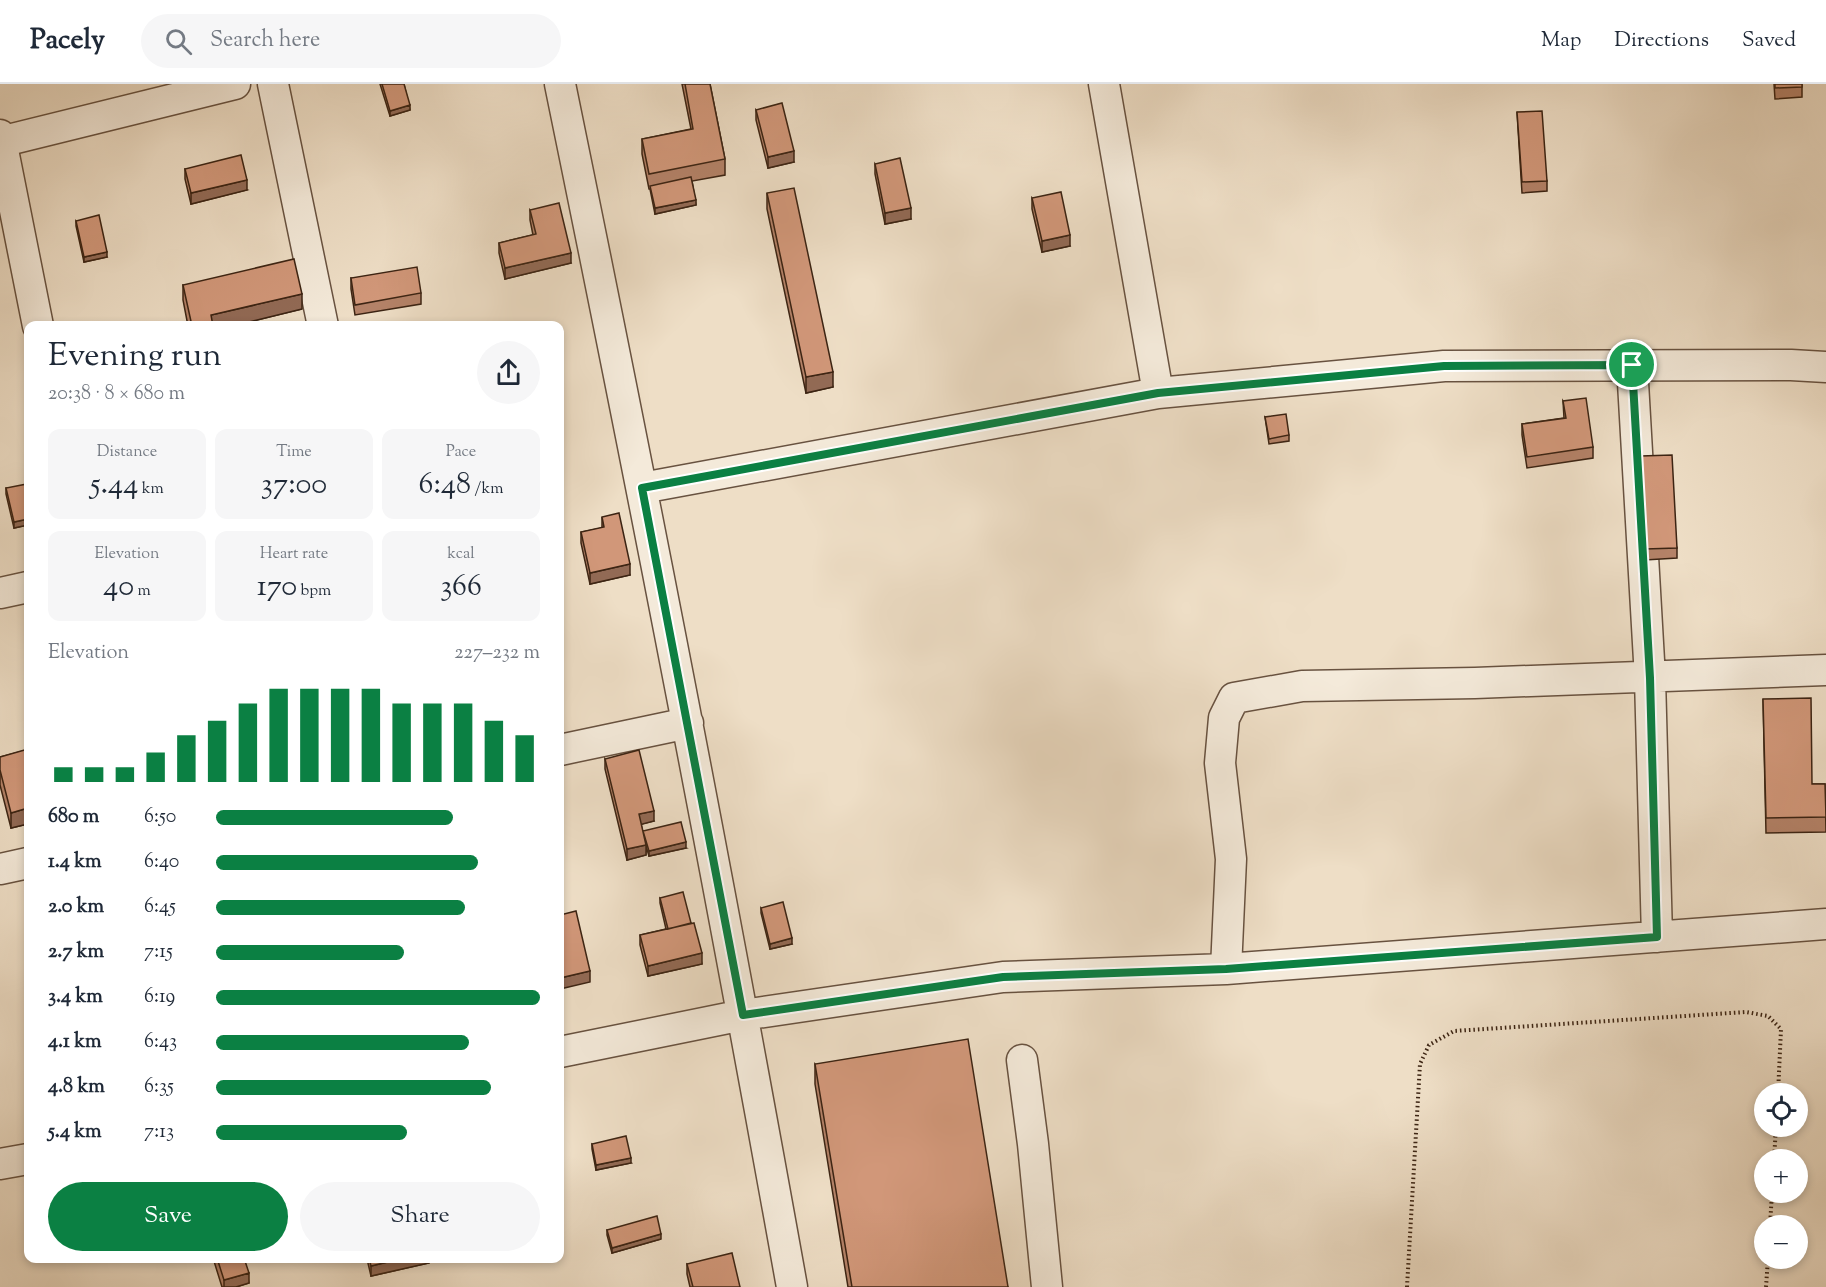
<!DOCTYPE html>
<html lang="en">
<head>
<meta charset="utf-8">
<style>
	body { margin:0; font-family:"Sorts Mill Goudy",serif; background:#f6f6f7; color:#1f2937; height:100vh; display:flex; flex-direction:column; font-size:22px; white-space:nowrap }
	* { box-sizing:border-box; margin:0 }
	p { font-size:20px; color:#747a83 }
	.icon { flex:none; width:33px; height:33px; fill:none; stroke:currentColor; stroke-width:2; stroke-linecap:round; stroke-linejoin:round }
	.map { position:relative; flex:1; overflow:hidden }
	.details { position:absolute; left:24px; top:237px; width:540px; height:942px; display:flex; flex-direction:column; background:#fff; border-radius:12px; box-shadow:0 3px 9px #0003 }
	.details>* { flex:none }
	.tools { position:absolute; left:1754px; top:999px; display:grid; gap:12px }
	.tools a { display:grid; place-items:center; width:54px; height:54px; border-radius:50%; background:#fff; box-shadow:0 3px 9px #0003; font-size:30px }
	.pin { position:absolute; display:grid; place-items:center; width:51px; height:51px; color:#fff; margin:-26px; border:3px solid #fff; border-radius:50%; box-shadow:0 2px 6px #0007 }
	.round { display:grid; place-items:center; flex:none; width:63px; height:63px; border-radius:32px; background:#f6f6f7 }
	.headline { display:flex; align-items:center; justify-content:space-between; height:102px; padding:0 24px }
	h1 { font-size:33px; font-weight:600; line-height:45px }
	.stats { display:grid; grid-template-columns:repeat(3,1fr); gap:9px; height:102px; padding:6px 24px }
	.stats div { display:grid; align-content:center; border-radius:12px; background:#f6f6f7; text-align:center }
	.stats b { font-size:30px; font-weight:600 }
	.stats small { font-size:16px; font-weight:400 }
	.stats p { font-size:16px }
	.chart { height:168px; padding:12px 24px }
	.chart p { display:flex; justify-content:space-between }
	.chart svg { width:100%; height:108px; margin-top:6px; stroke:#0b8043; stroke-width:6 }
	.primary-button { display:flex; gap:12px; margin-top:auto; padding:12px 24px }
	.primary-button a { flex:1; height:69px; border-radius:36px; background:#0b8043; color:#fff; font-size:24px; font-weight:600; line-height:69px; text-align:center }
	.primary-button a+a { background:#f6f6f7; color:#1f2937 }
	ul { padding:0 24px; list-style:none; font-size:20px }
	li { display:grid; grid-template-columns:96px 72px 1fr; align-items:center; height:45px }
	li i { height:15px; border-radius:8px; background:#0b8043 }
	header { display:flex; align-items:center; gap:36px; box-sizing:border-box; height:84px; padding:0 30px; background:#fff; border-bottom:2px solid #e0e1e3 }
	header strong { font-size:28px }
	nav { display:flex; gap:33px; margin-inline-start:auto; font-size:21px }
	.search { width:420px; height:54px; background:#f6f6f7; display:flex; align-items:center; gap:15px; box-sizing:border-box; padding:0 21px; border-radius:33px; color:#747a83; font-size:22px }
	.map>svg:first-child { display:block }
</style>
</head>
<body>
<header>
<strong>Pacely</strong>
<div class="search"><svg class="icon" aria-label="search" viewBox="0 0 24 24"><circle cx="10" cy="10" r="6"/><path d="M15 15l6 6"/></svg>Search here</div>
<nav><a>Map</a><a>Directions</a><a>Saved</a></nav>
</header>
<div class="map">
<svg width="1826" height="1203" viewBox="0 0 1826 1203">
	<rect width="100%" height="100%" fill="#eedec6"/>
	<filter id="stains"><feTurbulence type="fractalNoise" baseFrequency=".00333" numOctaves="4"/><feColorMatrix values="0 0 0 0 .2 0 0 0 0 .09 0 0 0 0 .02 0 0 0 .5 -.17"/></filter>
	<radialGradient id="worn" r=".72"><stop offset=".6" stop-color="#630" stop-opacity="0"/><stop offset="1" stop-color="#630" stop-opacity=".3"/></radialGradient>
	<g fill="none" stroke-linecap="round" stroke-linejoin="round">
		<defs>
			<path id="street" d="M273,0L323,242
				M560,0C642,400 720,801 792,1203
				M1104,0L1158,309
				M0,51L38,242
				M0,58L235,0
				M1632,281L1650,594L1657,853
				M642,404L1158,309L1444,282L1791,281L1826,283
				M0,509L28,503
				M560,666L688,639
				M0,785L28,779
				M1226,885L1231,775L1220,679L1224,634L1234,614L1302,602L1475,599L1826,586
				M560,968L743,931L1003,893L1226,885L1826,840
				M1022,976L1033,1060L1047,1203
				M0,1080L28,1075"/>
		</defs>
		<use href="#street" stroke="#685240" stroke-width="33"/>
		<path stroke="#3c2413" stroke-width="4" stroke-dasharray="1.5 3" stroke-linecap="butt" d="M1774,1076L1776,1042
			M1770,1142L1772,1108
			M1407,1203L1420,980L1429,961L1454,947L1746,928L1768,932L1781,945L1778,1010
			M1766,1203L1768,1174"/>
		<use href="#street" stroke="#f4eada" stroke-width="30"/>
	</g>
	<path fill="#b48268" stroke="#3c2413" stroke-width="1.5" d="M380,0H404L410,26L390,32Z
		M682,0H710L725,75V91L692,97L696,121L655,130L650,105H649L642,70V55L691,45Z
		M1774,0H1802V13L1775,15Z
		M756,26L794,78L768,84L756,36Z
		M1517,28L1547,97V107L1522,109Z
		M875,80L911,135L885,140L875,90Z
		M185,85L247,106L191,120L185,95Z
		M767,109L833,303L806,309L767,125Z
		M1032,114L1070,162L1042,168L1032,125Z
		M530,126L571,179L505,195L499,169V159L533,151L530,136Z
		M76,137L107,173L84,178L76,142Z
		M351,194L421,209V220L355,231L351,205Z
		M183,201L302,225L233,242H188L183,216Z
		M1563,317L1593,363V374L1527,384L1522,351V340L1564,334Z
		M1265,333L1289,351V357L1269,360Z
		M1641,372L1677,464V474L1645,476Z
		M6,404L28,406V441L14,444L6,410Z
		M602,433L630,491L590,500L581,459V448L602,444Z
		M1763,615L1812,700H1825L1826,748L1766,749Z
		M28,639V740L11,744L0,701V673L27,666L25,655V640Z
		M605,675L654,737L641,740L643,750L686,764L649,772L646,762V771L627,776L605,685Z
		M660,814L691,839L702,880L648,892L640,861V851L666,845L660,819Z
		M761,824L792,860L770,865L761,829Z
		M815,980L1008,1203H848L815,1000Z
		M592,1060L631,1079L596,1086L592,1065Z
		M607,1146L661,1155L612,1169L607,1151Z
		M213,1174H244L249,1199L236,1203H222Z
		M429,1174V1179L371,1192L367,1175Z
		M687,1180L740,1203H690L687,1190Z"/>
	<path fill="#926a55" stroke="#3c2413" stroke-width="1.5" d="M410,21V26L390,32V27Z
		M794,67V78L768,84V73Z
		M247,96V106L191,120V109Z
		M696,116V121L655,130V124Z
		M911,124V135L885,140V129Z
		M1070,151V162L1042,168V157Z
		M107,168V173L84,178V173Z
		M571,169V179L505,195V184Z
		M302,210V225L233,242H211V231Z
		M833,288V303L806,309V293Z
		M28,435V441L14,444V438Z
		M630,480V491L590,500V489Z
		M28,724V740L11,744V729Z
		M654,727V737L639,741V730Z
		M686,758V764L649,772V767Z
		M646,761V771L627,776V765Z
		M792,854V860L770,865V860Z
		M702,869V880L648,892V882Z
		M590,887V898L560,905V894Z
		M631,1074V1079L596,1086V1081Z
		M661,1150V1155L612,1169V1164Z
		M404,1174H429V1179L371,1192V1182Z
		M455,1174H466L455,1177Z
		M249,1189V1199L236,1203H224V1196Z"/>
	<path fill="#d19779" stroke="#3c2413" stroke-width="1.5" d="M382,0H404L410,21L390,27Z
		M685,0H710L725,75L649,90L642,55L693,45Z
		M1775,0H1802V3L1775,4Z
		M782,19L794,67L768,73L756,26Z
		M1542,27L1547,97L1522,98L1517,28Z
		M241,71L247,96L191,109L185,85Z
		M900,74L911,124L885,129L875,80Z
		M691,93L696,116L655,124L650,102Z
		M794,104L833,288L806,293L767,109Z
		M1061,108L1070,151L1042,157L1032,114Z
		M559,119L571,169L505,184L499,159L536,150L530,126Z
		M99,131L107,168L84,173L76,137Z
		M294,175L302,210L211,231L213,242H192L183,201Z
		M417,183L421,209L355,221L351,194Z
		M288,238L289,242H272Z
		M1586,314L1593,363L1527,373L1522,340L1566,334L1563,317Z
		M1286,330L1289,351L1269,355L1265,333Z
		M1672,371L1677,464L1645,465L1641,372Z
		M27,400L28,406V435L14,438L6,404Z
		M619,429L630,480L590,489L581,448L604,443L602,433Z
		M1811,614L1812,700H1825L1826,733L1766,734L1763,615Z
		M28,639V655L25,640Z
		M28,665V724L11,729L0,686V673Z
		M639,666L654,727L639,730L646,761L627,765L605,675Z
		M681,738L686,758L649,767L643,747Z
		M683,808L691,839L668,845L660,814Z
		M783,818L792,854L770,860L761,824Z
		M576,827L590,887L560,894V831Z
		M694,839L702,869L648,882L640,851Z
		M968,955L1008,1203H852L815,980Z
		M626,1052L631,1074L596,1081L592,1060Z
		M657,1132L661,1150L612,1164L607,1146Z
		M732,1169L740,1203H693L687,1180Z
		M217,1174H244L249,1189L224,1196Z
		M369,1174H404L371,1182Z"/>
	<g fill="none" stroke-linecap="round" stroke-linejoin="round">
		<defs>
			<path id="route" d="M1632,281L1650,594L1657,853L1226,885L1003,893L743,931L642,404L1158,309L1444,282Z"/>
		</defs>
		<use href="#route" stroke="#fff" stroke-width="12"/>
		<use href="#route" stroke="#0b8043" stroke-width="8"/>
	</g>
	<rect width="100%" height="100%" filter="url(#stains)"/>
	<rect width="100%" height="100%" fill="url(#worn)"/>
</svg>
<div class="tools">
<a><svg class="icon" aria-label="locate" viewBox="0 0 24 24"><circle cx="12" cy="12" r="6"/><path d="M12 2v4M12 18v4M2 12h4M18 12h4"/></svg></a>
<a>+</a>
<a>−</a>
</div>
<div class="pin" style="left:1632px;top:281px;background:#1e9e55"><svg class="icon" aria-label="arrive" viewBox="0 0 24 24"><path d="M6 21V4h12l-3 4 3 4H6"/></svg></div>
<section class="details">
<div class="headline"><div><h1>Evening run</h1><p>20:38 · 8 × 680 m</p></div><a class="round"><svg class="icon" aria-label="share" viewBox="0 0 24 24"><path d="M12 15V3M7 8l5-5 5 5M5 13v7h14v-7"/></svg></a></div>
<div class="stats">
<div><p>Distance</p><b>5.44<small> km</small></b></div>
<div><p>Time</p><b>37:00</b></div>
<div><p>Pace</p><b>6:48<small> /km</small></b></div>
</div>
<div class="stats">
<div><p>Elevation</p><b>40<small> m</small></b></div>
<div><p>Heart rate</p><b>170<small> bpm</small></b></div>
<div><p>kcal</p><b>366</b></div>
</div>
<div class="chart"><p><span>Elevation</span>227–232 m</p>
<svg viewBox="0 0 160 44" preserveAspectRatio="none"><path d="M5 44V38M15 44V38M25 44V38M35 44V32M45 44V25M55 44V19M65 44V12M75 44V6M85 44V6M95 44V6M105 44V6M115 44V12M125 44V12M135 44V12M145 44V19M155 44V25"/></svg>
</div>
<ul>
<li><b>680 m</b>6:50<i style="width:73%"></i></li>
<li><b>1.4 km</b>6:40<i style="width:81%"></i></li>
<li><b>2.0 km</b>6:45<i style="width:77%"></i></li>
<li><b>2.7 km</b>7:15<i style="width:58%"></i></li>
<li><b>3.4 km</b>6:19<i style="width:100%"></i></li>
<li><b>4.1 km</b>6:43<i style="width:78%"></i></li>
<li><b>4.8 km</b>6:35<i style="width:85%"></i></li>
<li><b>5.4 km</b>7:13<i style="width:59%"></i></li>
</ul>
<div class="primary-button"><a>Save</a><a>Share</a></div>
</section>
</div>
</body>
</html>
